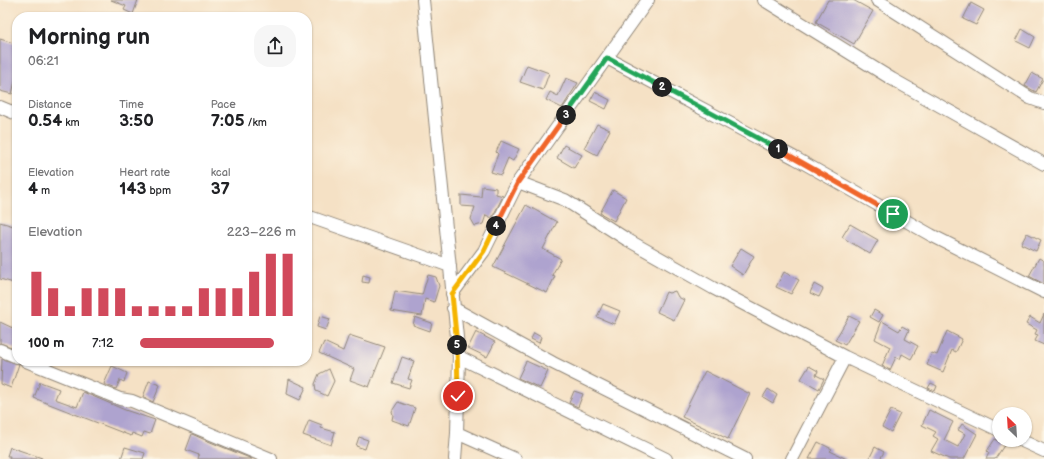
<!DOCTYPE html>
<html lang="en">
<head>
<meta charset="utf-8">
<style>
	body { margin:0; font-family:"Balsamiq Sans",sans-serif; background:#f6f6f6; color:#202124; height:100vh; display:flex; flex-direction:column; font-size:15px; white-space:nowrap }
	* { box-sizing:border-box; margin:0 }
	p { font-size:13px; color:#757577 }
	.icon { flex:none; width:22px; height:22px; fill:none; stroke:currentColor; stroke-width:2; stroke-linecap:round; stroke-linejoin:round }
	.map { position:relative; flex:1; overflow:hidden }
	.drawer { position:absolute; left:12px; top:12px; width:300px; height:354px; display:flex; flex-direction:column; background:#fff; border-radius:16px; box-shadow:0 1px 3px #0004 }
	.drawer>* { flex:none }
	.needle { width:26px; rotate:335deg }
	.fabs { position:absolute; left:992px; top:407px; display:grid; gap:8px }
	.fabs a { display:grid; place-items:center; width:40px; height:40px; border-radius:50%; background:#fff; box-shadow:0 1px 3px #0004; font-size:20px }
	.pin { position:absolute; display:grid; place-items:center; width:34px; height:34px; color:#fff; margin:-17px; border:2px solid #fff; border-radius:50%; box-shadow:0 1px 4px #0007 }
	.km { position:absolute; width:20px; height:20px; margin:-10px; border-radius:50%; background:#222; color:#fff; font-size:11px; line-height:20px; text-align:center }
	.round { display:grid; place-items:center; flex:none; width:42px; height:42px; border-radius:16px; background:#f6f6f6 }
	.summary { display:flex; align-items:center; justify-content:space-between; height:68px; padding:0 16px }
	h1 { font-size:22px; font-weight:700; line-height:30px }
	.stats { display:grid; grid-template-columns:repeat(3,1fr); gap:6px; height:68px; padding:4px 16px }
	.stats div { display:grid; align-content:center }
	.stats b { font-size:17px; font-weight:700 }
	.stats small { font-size:11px; font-weight:400 }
	.stats p { font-size:11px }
	.chart { height:112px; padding:8px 16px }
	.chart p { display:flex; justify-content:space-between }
	.chart svg { width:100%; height:72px; margin-top:4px; stroke:#d1495b; stroke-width:6 }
	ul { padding:0 16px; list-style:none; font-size:13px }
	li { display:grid; grid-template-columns:64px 48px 1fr; align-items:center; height:30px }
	li i { height:10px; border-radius:5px; background:#d1495b }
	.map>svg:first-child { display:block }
</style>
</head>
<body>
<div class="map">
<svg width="1044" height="459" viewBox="0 0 1044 459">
	<rect width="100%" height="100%" fill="#fcf5e5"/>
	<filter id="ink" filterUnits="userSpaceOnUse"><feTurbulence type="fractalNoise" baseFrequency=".025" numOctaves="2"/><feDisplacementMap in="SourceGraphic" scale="8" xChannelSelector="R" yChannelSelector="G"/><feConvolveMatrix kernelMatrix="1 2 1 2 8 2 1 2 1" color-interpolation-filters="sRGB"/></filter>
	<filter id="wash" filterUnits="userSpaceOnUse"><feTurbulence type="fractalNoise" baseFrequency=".012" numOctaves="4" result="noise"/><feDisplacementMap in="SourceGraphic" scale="16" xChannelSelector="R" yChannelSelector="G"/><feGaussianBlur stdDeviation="0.9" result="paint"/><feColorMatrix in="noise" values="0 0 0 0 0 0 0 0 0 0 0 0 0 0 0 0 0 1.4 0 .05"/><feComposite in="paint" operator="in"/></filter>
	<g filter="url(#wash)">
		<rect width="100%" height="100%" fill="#f5e1c5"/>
		<g id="blocks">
			<path fill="#aea3cf" d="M111,0H138L133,14L124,10L126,6Z
				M828,0H853L873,11L854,44L816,22Z
				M971,3L984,10L976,25L963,19Z
				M1022,29L1035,37L1030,48L1016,41Z
				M0,39L17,44V73L12,94L0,91Z
				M527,65L549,73L543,90L520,82Z
				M1032,73L1043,79L1036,92L1025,86Z
				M566,78L578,83L562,108L546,100L550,92L558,96Z
				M595,92L610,100L606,109L590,101Z
				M597,124L610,130L597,155L584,148Z
				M501,141L519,149L513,161L508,158L501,175L491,172L498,154L496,152Z
				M564,145L582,155L574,168L557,158Z
				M482,186L496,188V194L503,196L492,218L486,215L483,224L475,226L471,219L475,207L461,206V195L481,197Z
				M613,190L626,198L614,221L600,213Z
				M526,205L557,222L543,249L561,259L552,275L555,276L547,293L493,267Z
				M0,222L17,227V284L0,279Z
				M850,224L878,240L870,254L842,237Z
				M1027,233L1041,240L1036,251L1021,244Z
				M741,248L754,256L743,275L730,266Z
				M1039,258L1044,261V284L1029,276Z
				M784,272L799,280L791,294L776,287Z
				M363,275L370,277L369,283L362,282Z
				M428,275L436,277L439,286L434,302L425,299L422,316L391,311L395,291L422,295Z
				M814,284L823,289L819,297L810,293Z
				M675,291L678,297L684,300L674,320L657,312L666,292L669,293Z
				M603,304L620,311L614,324L597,317Z
				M874,310L883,315L879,322L870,317Z
				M1044,314V345L1035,341L1038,335L1035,334L1037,330L1026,324L1030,317L1040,323Z
				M320,316L330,319L326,330L317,327Z
				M849,316L859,321L845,345L835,340Z
				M415,317L432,323L430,331L413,325Z
				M882,321L899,331L902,326L909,330L905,339L918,346L911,359L902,354L900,359L896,357L890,370L882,366L890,347L875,339Z
				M0,322L17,330V341L14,348L0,343Z
				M947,331L962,339L956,352L952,350L943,372L927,365L932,353L937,355Z
				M476,332L495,342L487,357L468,348Z
				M534,333L541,337L539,343L531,339Z
				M349,335L385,347L369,387L350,380L354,369L319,353L324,342L343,351Z
				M402,357L414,361L408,379L412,380L409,388L393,383Z
				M2,359L19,364L11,388L1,384Z
				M526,361L548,371L540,388L518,378Z
				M112,366L127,373L124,382L120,380L116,389L104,384Z
				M809,366L818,371L816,375L824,379L819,389L801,379Z
				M329,369L334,381L327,396L316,391L315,384L319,374Z
				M705,371L750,394L728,439L682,417Z
				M289,379L306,387L300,400L287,394Z
				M149,381L160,385L153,402L143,397Z
				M40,382L59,389L55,399L77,407L83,392L125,410L155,420L150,434L144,432L142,437L132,433L131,436L34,398Z
				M931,383L937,386L935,391L928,388Z
				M768,389L777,395L773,403L763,397Z
				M574,391L583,394L578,407L569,403Z
				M398,402L415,408L409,426L392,420L393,415L392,411Z
				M891,410L900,414L891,432L882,427Z
				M929,410L953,422L944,440L958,447L965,434L958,430L962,424L977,434L964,459H949L931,451L938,439L933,436L936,432L922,425Z
				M309,420L322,425L321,428L335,432L331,445L303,435Z
				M192,434L203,439L252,459H198L199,455L186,450Z
				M359,437L368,440L365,449L356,446Z
				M995,439L1005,444L995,459H986L989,453L987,451Z
				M818,442L832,449L830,451L847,459H809Z
				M10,447L42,458V459H9L10,456H7Z
				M125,447L145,453L143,459H121Z
				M875,447L884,452L880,459H869Z"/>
		</g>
	</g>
	<g filter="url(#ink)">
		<use href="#blocks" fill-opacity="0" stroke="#908678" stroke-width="1"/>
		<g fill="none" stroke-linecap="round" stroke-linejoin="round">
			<defs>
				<path id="minor" d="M423,0L459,357L457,433L455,459
					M764,0L892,79L1044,164
					M877,0L1030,98L1044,103
					M607,58L795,158L931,235L1044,292
					M0,107L17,114
					M518,182L565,200L626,239L713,288L845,357L999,430
					M307,216L450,266
					M452,294L484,251L518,182L648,0
					M453,308L553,363L745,459
					M0,350L17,357
					M459,357L666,459
					M26,361L120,399L132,401L271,459
					M457,433L515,459
					M1020,440L1044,451
					M792,459L845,357"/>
			</defs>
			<use href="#minor" stroke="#908678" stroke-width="14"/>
			<use href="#minor" stroke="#fff" stroke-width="12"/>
		</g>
	</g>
	<g fill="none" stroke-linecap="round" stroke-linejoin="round" filter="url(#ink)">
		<defs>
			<path id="split-1" d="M778,149L893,214"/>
			<path id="split-2" d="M662,87L778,149"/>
			<path id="split-3" d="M566,115L607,58L662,87"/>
			<path id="split-4" d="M496,226L518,182L566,115"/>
			<path id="split-5" d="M457,345L452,294L484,251L496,226"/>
			<path id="split-6" d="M457,345L458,396"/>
		</defs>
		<use href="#split-1" stroke="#fff" stroke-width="8"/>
		<use href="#split-2" stroke="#fff" stroke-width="8"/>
		<use href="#split-3" stroke="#fff" stroke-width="8"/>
		<use href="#split-4" stroke="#fff" stroke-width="8"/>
		<use href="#split-5" stroke="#fff" stroke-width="8"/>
		<use href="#split-6" stroke="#fff" stroke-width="8"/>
		<use href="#split-1" stroke="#f0652b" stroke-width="5"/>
		<use href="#split-2" stroke="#22a559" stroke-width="5"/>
		<use href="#split-3" stroke="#22a559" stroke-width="5"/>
		<use href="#split-4" stroke="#f0652b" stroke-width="5"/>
		<use href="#split-5" stroke="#f5b400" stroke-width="5"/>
		<use href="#split-6" stroke="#f5b400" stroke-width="5"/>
	</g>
</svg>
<div class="fabs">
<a><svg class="needle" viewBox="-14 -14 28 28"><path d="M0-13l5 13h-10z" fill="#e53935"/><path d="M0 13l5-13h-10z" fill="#757577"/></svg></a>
</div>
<div class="pin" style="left:893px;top:214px;background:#1e9e55"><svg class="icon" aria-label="arrive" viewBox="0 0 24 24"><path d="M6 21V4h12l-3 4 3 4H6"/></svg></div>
<div class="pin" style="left:458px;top:396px;background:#d93025"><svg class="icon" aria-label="check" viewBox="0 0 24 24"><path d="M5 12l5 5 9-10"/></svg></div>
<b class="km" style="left:778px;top:149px">1</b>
<b class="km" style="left:662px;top:87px">2</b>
<b class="km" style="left:566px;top:115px">3</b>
<b class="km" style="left:496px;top:226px">4</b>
<b class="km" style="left:457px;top:345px">5</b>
<section class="drawer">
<div class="summary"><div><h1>Morning run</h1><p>06:21</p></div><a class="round"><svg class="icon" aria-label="share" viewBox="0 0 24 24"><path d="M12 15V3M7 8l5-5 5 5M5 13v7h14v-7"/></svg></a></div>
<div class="stats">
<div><p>Distance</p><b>0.54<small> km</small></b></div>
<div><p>Time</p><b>3:50</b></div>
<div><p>Pace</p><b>7:05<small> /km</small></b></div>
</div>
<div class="stats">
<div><p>Elevation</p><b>4<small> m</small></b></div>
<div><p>Heart rate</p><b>143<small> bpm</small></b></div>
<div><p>kcal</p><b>37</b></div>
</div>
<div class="chart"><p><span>Elevation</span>223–226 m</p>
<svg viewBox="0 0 160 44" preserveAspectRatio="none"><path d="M5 44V17M15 44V27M25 44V38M35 44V27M45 44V27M55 44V27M65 44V38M75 44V38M85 44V38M95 44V38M105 44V27M115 44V27M125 44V27M135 44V17M145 44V6M155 44V6"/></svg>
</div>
<ul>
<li><b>100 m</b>7:12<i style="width:86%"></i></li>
</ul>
</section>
</div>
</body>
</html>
